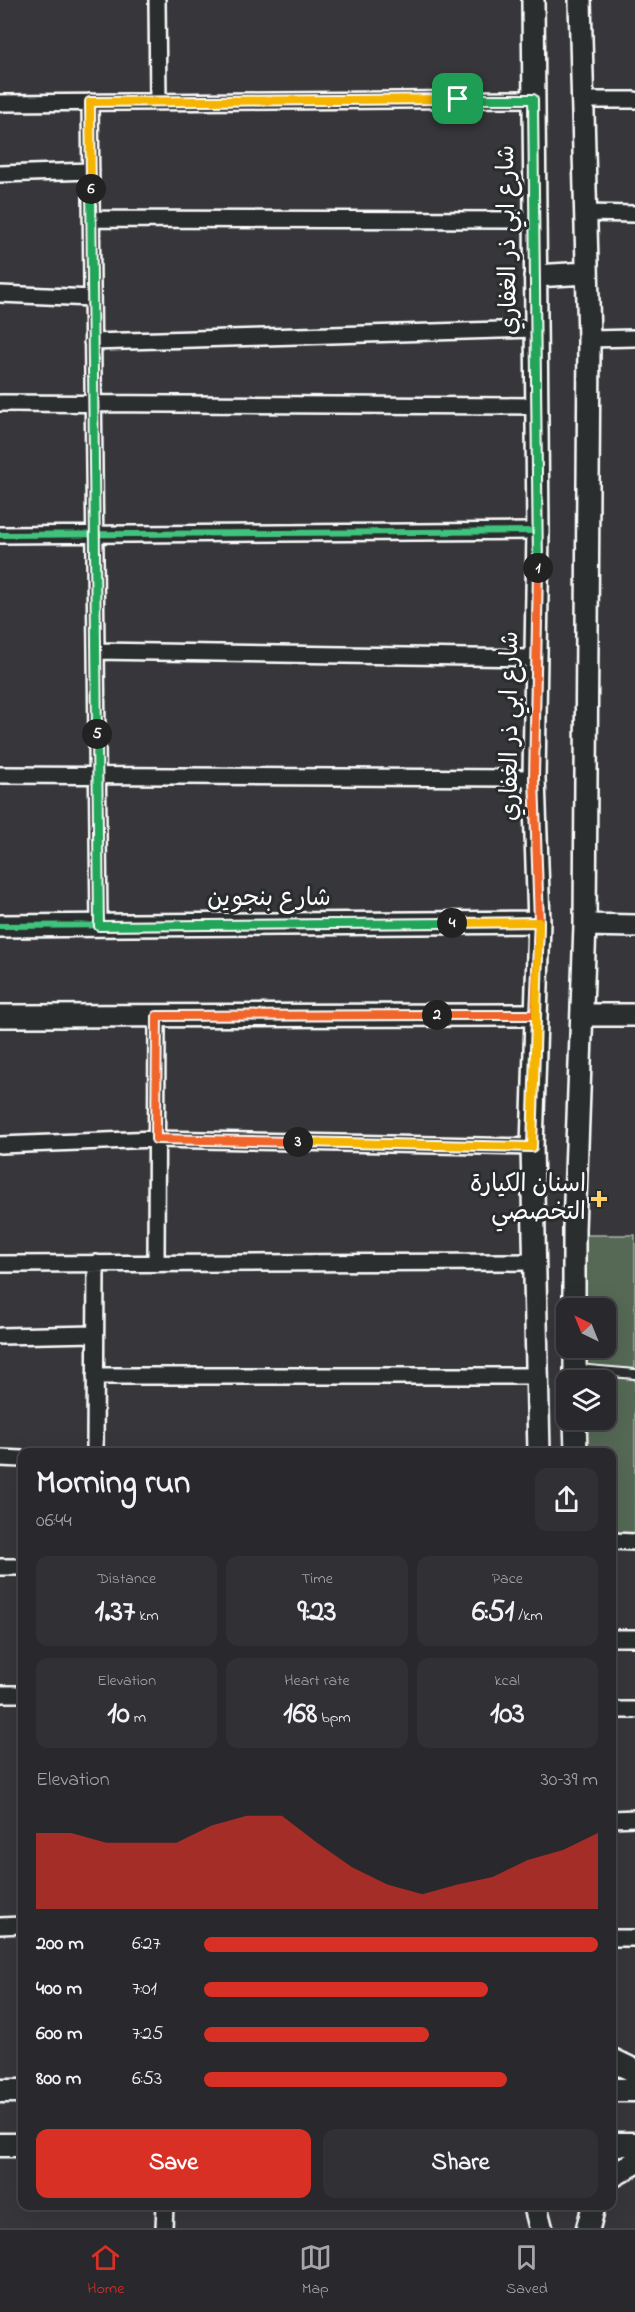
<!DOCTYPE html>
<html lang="en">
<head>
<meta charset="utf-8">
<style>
	body { margin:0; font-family:"Indie Flower","Playpen Sans Arabic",sans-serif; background:#313034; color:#f1f3f6; height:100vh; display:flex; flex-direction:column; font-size:22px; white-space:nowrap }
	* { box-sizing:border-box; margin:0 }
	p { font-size:20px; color:#a5a6a9 }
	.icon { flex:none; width:33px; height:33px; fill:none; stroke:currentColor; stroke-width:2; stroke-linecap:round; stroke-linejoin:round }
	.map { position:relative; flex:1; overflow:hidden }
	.side { position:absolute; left:18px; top:1448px; width:598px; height:762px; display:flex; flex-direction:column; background:#29282c; border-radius:12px; box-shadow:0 6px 24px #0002,0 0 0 2px #454448 }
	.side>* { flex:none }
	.needle { width:39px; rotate:317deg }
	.fabs { position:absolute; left:556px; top:1298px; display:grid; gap:12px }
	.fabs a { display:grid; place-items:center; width:60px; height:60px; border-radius:12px; background:#29282c; box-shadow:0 6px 24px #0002,0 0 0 2px #454448; font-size:30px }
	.pin { position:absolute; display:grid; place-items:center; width:51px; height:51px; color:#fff; margin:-26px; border-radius:12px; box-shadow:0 3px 9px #0006 }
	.km { position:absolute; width:30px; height:30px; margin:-15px; border-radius:50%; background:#222; color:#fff; font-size:16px; line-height:30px; text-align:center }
	.round { display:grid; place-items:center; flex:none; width:63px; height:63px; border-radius:12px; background:#313034 }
	.overview { display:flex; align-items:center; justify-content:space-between; height:102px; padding:0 18px }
	h1 { font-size:33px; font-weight:800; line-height:45px }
	.stats { display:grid; grid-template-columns:repeat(3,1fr); gap:9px; height:102px; padding:6px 18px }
	.stats div { display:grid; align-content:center; border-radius:12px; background:#313034; text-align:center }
	.stats b { font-size:30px; font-weight:800 }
	.stats small { font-size:16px; font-weight:400 }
	.stats p { font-size:16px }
	.chart { height:168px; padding:12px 18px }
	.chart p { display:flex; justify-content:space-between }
	.chart svg { width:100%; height:108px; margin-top:6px; fill:#d93025; opacity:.7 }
	.primary-button { display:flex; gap:12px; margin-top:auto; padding:12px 18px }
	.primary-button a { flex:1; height:69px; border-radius:12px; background:#d93025; color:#fff; font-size:24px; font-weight:800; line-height:69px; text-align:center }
	.primary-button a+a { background:#313034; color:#f1f3f6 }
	ul { padding:0 18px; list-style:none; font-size:20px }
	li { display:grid; grid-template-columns:96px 72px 1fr; align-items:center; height:45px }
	li i { height:15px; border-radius:8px; background:#d93025 }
	.tab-bar { display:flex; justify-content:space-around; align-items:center; height:84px; border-top:2px solid #454448; background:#29282c; font-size:16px; color:#a5a6a9 }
	.tab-bar a { display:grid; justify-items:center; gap:3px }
	.tab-bar .on { color:#d93025 }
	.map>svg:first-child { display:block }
</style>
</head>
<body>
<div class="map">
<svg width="635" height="2228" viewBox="0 0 635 2228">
	<rect width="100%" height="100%" fill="#37363a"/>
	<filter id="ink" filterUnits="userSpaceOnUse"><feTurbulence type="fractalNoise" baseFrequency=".0167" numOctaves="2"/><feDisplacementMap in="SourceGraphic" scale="12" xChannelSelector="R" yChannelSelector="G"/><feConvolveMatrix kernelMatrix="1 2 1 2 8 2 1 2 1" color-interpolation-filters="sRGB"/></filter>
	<g filter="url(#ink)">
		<path fill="#556954" stroke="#aab4aa" stroke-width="1.5" d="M585,1235H635V1543H612V1452H584L585,1419H606V1380H585V1347H606V1308H585Z"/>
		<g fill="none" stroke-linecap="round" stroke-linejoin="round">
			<defs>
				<path id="lane" d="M577,1369L635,1374"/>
				<path id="street" d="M157,0L158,102
					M583,100H635
					M90,102L99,925
					M0,103L533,99
					M0,174L91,171
					M584,213L635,214
					M91,219L534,220
					M0,294L92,298
					M589,339L635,338
					M92,342L536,329
					M0,403L537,406
					M0,535L538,531
					M96,651L537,658
					M0,775L534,778
					M0,1145L156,1139L532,1147
					M156,1263L157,1016
					M0,1264L536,1262
					M0,1336L95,1334
					M95,1376H537
					M95,1452L96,1263
					M0,1458L22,1459
					M612,1541L635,1542
					M0,1567H22
					M612,1638H635
					M0,1694H22
					M612,1710H635
					M612,1819L635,1818
					M0,1926L22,1925
					M612,1938H635
					M164,2228L165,2205"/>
				<path id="secondary" d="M533,0L538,531L534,778L539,922L532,1147L539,1452
					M535,276L587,273
					M585,925L635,926
					M0,926L539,922
					M583,1015H635
					M0,1016L535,1015
					M574,1308V1229L585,925L589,339L580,0
					M575,1347V1380
					M575,1419L576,1452"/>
				<path id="primary" d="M612,2060L635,2071
					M612,2090H635
					M0,2091H22
					M612,2144H635
					M0,2145H22
					M612,2176L635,2163
					M535,2205L541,2228
					M588,2228L594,2205"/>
			</defs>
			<use href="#lane" stroke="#fff" stroke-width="12"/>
			<use href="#street" stroke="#fff" stroke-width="20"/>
			<use href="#secondary" stroke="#fff" stroke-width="26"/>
			<use href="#primary" stroke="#fff" stroke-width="27"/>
			<use href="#lane" stroke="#2a2d2e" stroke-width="8"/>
			<use href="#street" stroke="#2a2d2e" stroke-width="15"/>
			<use href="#secondary" stroke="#2a2d2e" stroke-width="21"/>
			<use href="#primary" stroke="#2a2d2e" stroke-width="22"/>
			<defs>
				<path id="cycleway" d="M90,102L99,925
					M0,535L538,531
					M0,926L539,922"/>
			</defs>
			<use href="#cycleway" stroke="#2a2d2e" stroke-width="10"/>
			<use href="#cycleway" stroke="#40c37c" stroke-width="6"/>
		</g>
	</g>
	<g fill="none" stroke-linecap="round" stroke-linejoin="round" filter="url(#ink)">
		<defs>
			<path id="split-1" d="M458,99H533L538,568"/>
			<path id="split-2" d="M437,1015H535L539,922L534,778L538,568"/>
			<path id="split-3" d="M298,1142L156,1139L157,1016L437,1015"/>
			<path id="split-4" d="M298,1142L532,1147L539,922L452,923"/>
			<path id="split-5" d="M97,734L99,926L452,923"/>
			<path id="split-6" d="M91,189L97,734"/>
			<path id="split-7" d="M91,189L90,102L458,99"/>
		</defs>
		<use href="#split-1" stroke="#fff" stroke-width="12"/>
		<use href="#split-2" stroke="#fff" stroke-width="12"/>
		<use href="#split-3" stroke="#fff" stroke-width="12"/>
		<use href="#split-4" stroke="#fff" stroke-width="12"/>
		<use href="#split-5" stroke="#fff" stroke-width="12"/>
		<use href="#split-6" stroke="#fff" stroke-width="12"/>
		<use href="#split-7" stroke="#fff" stroke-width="12"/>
		<use href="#split-1" stroke="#22a559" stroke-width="8"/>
		<use href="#split-2" stroke="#f0652b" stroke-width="8"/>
		<use href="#split-3" stroke="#f0652b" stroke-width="8"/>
		<use href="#split-4" stroke="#f5b400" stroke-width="8"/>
		<use href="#split-5" stroke="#22a559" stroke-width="8"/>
		<use href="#split-6" stroke="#22a559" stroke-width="8"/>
		<use href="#split-7" stroke="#f5b400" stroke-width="8"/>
	</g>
	<path fill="#ffd166" stroke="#2a2d2e" stroke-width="2" d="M596 1190h6v6h6v6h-6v6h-6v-6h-6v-6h6z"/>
	<g text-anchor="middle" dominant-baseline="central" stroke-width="6" stroke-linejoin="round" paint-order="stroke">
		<g font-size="24" fill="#fff" stroke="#2a2d2e">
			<text transform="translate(509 240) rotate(-91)">شارع ابي ذر الغفاري</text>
			<text transform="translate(511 726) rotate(-90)">شارع ابي ذر الغفاري</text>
			<text x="269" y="899">شارع بنجوين</text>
		</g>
		<g font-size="24" fill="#fff" stroke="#2a2d2e" text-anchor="end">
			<text x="586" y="1185">اسنان الكيارة<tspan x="586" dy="28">التخصصي</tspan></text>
		</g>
	</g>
</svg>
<div class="fabs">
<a><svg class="needle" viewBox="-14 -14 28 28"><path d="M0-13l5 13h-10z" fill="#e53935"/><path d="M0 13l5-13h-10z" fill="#a5a6a9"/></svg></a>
<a><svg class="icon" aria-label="layers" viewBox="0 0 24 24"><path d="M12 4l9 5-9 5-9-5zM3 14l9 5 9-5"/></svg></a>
</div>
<div class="pin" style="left:458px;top:99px;background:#1e9e55"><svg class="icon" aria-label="arrive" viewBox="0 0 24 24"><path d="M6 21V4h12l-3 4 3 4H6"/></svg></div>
<b class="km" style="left:538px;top:568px">1</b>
<b class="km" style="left:437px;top:1015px">2</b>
<b class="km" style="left:298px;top:1142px">3</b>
<b class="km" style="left:452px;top:923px">4</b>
<b class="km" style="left:97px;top:734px">5</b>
<b class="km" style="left:91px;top:189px">6</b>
<section class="side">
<div class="overview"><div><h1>Morning run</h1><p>06:44</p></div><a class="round"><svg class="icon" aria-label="share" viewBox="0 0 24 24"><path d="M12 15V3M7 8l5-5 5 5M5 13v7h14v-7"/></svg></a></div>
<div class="stats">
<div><p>Distance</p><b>1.37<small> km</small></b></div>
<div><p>Time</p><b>9:23</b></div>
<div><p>Pace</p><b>6:51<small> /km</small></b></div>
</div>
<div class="stats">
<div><p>Elevation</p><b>10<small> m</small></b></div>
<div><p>Heart rate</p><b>168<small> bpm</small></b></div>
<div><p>kcal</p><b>103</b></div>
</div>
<div class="chart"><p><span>Elevation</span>30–39 m</p>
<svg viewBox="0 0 160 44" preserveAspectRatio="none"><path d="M0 44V13L10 13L20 17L30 17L40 17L50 10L60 6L70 6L80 17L90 27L100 34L110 38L120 34L130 31L140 24L150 20L160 13V44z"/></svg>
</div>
<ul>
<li><b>200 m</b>6:27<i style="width:100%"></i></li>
<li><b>400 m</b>7:01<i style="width:72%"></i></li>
<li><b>600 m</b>7:25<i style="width:57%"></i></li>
<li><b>800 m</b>6:53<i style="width:77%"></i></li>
</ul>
<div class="primary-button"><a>Save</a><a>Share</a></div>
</section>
</div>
<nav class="tab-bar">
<a class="on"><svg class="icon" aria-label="home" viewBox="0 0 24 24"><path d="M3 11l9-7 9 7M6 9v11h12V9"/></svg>Home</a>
<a><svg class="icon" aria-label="map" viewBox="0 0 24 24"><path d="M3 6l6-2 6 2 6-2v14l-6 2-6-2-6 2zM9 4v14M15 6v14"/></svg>Map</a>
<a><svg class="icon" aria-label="saved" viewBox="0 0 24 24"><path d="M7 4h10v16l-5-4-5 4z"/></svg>Saved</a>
</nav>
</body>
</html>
